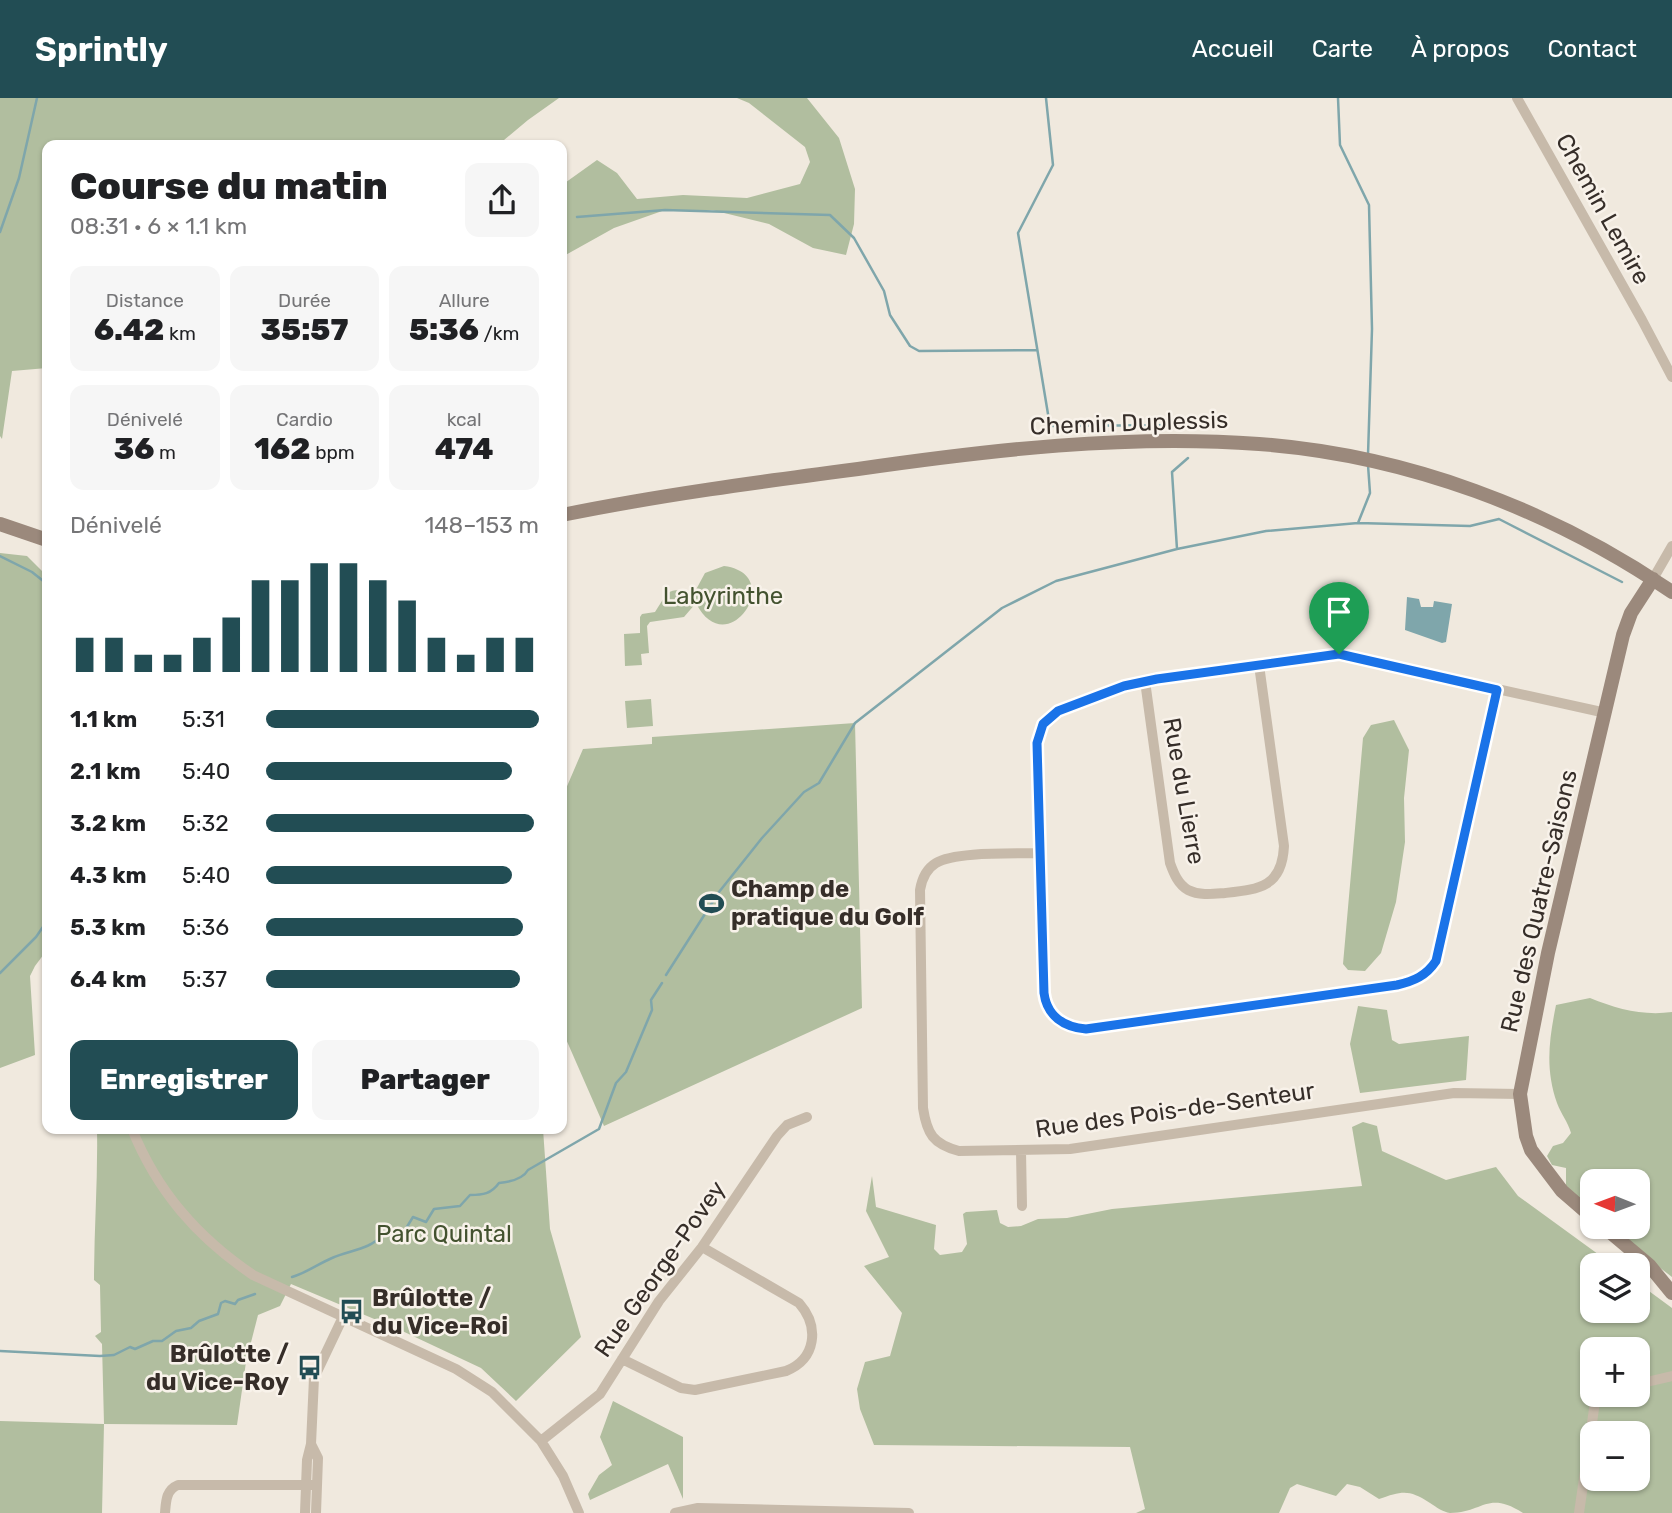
<!DOCTYPE html>
<html lang="fr">
<head>
<meta charset="utf-8">
<style>
	body { margin:0; font-family:Rubik,sans-serif; background:#f6f6f6; color:#202124; height:100vh; display:flex; flex-direction:column; font-size:26px; white-space:nowrap }
	* { box-sizing:border-box; margin:0 }
	p { font-size:23px; color:#757577 }
	.icon { flex:none; width:38px; height:38px; fill:none; stroke:currentColor; stroke-width:2; stroke-linecap:round; stroke-linejoin:round }
	.map { position:relative; flex:1; overflow:hidden }
	.panel { position:absolute; left:42px; top:42px; width:525px; height:994px; display:flex; flex-direction:column; background:#fff; border-radius:14px; box-shadow:0 2px 5px #0004 }
	.panel>* { flex:none }
	.needle { width:46px; rotate:271deg }
	.tools { position:absolute; left:1580px; top:1071px; display:grid; gap:14px }
	.tools a { display:grid; place-items:center; width:70px; height:70px; border-radius:14px; background:#fff; box-shadow:0 2px 5px #0004; font-size:35px }
	.pin { position:absolute; display:grid; place-items:center; width:60px; height:60px; color:#fff; margin:-72px -30px; border-radius:50% 50% 50% 0; rotate:-45deg; box-shadow:0 0 7px #0007 }
	.pin .icon { rotate:45deg }
	.round { display:grid; place-items:center; flex:none; width:74px; height:74px; border-radius:14px; background:#f6f6f6 }
	.overview { display:flex; align-items:center; justify-content:space-between; height:119px; padding:0 28px }
	h1 { font-size:38px; font-weight:800; line-height:52px }
	.figures { display:grid; grid-template-columns:repeat(3,1fr); gap:10px; height:119px; padding:7px 28px }
	.figures div { display:grid; align-content:center; border-radius:14px; background:#f6f6f6; text-align:center }
	.figures b { font-size:30px; font-weight:800 }
	.figures small { font-size:19px; font-weight:400 }
	.figures p { font-size:19px }
	.chart { height:196px; padding:14px 28px }
	.chart p { display:flex; justify-content:space-between }
	.chart svg { width:100%; height:126px; margin-top:7px; stroke:#224d54; stroke-width:6 }
	.action { display:flex; gap:14px; margin-top:auto; padding:14px 28px }
	.action a { flex:1; height:80px; border-radius:14px; background:#224d54; color:#fff; font-size:28px; font-weight:800; line-height:80px; text-align:center }
	.action a+a { background:#f6f6f6; color:#202124 }
	ul { padding:0 28px; list-style:none; font-size:23px }
	li { display:grid; grid-template-columns:112px 84px 1fr; align-items:center; height:52px }
	li i { height:18px; border-radius:9px; background:#224d54 }
	header { display:flex; align-items:center; gap:42px; box-sizing:border-box; height:98px; padding:0 35px; background:#224d54; color:#fff }
	header strong { font-size:33px }
	nav { display:flex; gap:38px; margin-inline-start:auto; font-size:24px }
	.map>svg:first-child { display:block }
</style>
</head>
<body>
<header>
<strong>Sprintly</strong>
<nav><a>Accueil</a><a>Carte</a><a>À propos</a><a>Contact</a></nav>
</header>
<div class="map">
<svg width="1672" height="1415" viewBox="0 0 1672 1415">
	<rect width="100%" height="100%" fill="#f0e9de"/>
	<path fill="#b1be9f" fill-rule="evenodd" d="M0,0H559L528,22L498,47H47V270L12,273L2,341L0,338Z
		M737,0H807L839,40L855,91L854,126L846,157L813,150L769,126L712,112H665L614,130L562,159V87L597,62L617,75L637,101L683,97L747,100L800,86L810,64L805,49L749,5Z
		M0,455L27,458L47,478V852L35,868L30,878L35,957L0,970Z
		M724,468C788,476 727,567 696,505L684,519L650,524L647,528L649,555L641,556L642,567L625,568L624,536L640,535V519L642,516L655,514C668,494 670,485 692,499L705,475Z
		M651,601L653,628L627,630L625,603Z
		M1394,622L1409,652L1404,700L1405,744L1396,804L1381,855L1365,873L1348,872L1343,866L1363,640L1371,627Z
		M855,625L862,910L604,1028L562,932V700L583,651L652,646V639Z
		M1590,900C1617,911 1643,918 1672,914V1179L1607,1129H1638V1083H1592V1117L1566,1096V1070L1552,1067L1547,1058L1553,1048L1563,1045L1571,1035C1568,1024 1561,1016 1557,1005C1545,971 1549,942 1556,907Z
		M1358,908L1387,912L1392,942L1399,946L1469,938L1466,982L1360,995L1350,946Z
		M1363,1024L1377,1028L1382,1053L1446,1082L1496,1069L1518,1098L1613,1167H1592V1213H1638V1185L1672,1210V1415H1523C1487,1392 1483,1415 1450,1415C1443,1414 1436,1409 1430,1405C1409,1391 1402,1393 1379,1401L1360,1389L1347,1386L1336,1398L1297,1386L1290,1390L1279,1415H1136L1145,1411L1130,1349L874,1347L860,1311L857,1291L865,1264L890,1258L902,1215L864,1168L889,1159L866,1113L872,1078L876,1109L936,1127L934,1151L940,1157L962,1154L967,1146L963,1116L966,1114L997,1112L1000,1125L1008,1129L1021,1128L1038,1121L1067,1120L1112,1111L1362,1088L1352,1029ZM1592,1251H1638V1297H1592ZM1592,1335H1638V1381H1592Z
		M97,1031H543L550,1131L581,1239L516,1303L481,1270L398,1231L291,1186L280,1208L258,1217L246,1264L237,1327L104,1326L102,1415H0V1323L104,1326L102,1246L95,1238L101,1234L100,1187L94,1182C94,1131 98,1081 97,1031Z
		M613,1303L683,1339V1401L668,1366L590,1402L588,1396L599,1377L612,1367L600,1339Z"/>
	<path fill="#7fa6ab" d="M1407,499L1419,501L1421,509H1433L1434,503L1452,506L1446,544L1442,545L1405,532Z"/>
	<g fill="none" stroke-linecap="round" stroke-linejoin="round">
		<path stroke="#7fa6ab" stroke-width="2.5" d="M1046,0L1053,67L1018,135L1050,328L1187,327
			M1338,0L1340,47L1369,107L1372,231L1368,357
			M577,119L665,112L830,117L854,140L884,193L890,217L910,248L919,253L1037,252
			M0,134L19,80L37,0
			M1358,425L1370,395L1368,367
			M1177,451L1172,374L1188,360
			M0,458L32,474L47,486
			M0,875L36,839L47,823
			M666,877L719,794L762,740L804,694L819,685L855,625L1002,510L1056,483L1177,451L1266,433L1358,425L1470,428L1499,421L1622,484
			M292,1179C306,1175 318,1166 332,1160C349,1152 370,1152 382,1137L405,1132L413,1119L426,1124L434,1111L460,1108L470,1097C483,1097 491,1096 499,1085C509,1084 523,1081 528,1072L599,1031L616,985L626,974L652,912L651,902L662,885
			M0,1253L100,1258L114,1257L130,1249L135,1251L153,1243H162L176,1233L191,1230L199,1223L218,1216L221,1205L225,1203L235,1206L238,1202L255,1196"/>
		<path stroke="#c7baaa" stroke-width="10" d="M1517,0L1642,222L1672,279
			M1653,481L1672,448
			M1145,583L1170,765C1174,776 1178,786 1188,792C1200,798 1213,796 1225,795C1260,791 1282,789 1284,748L1259,567
			M1497,592L1436,863L1421,879L1397,887L1086,931C1064,929 1047,918 1044,895L1037,645C1039,636 1041,628 1048,621C1064,606 1122,588 1145,583L1339,556L1606,615
			M1040,755C1016,756 955,753 936,765C926,771 922,780 920,792L923,1010C927,1036 933,1046 959,1053L1070,1051L1454,995L1520,996
			M132,1031C157,1093 197,1139 253,1177L456,1271L492,1294L541,1343L563,1378L579,1415
			M1021,1053L1022,1108
			M622,1261L681,1290L695,1292L786,1273C816,1261 820,1229 799,1205L702,1149
			M1638,1286L1672,1278
			M541,1343L600,1296L659,1203L702,1149L777,1038L787,1027L807,1019
			M311,1346L318,1360L316,1415
			M165,1415C166,1403 166,1392 178,1387H317
			M305,1415L307,1362L311,1346L314,1280L343,1219
			M675,1415L698,1410L909,1415
			M1579,1415L1596,1297"/>
		<path stroke="#9b897c" stroke-width="14" d="M562,417C660,397 759,384 858,371C990,352 1126,336 1259,346C1407,357 1550,411 1672,494
			M0,426L47,442
			M1592,1119L1562,1093L1531,1052L1526,1038L1520,996L1548,855L1623,537L1631,515L1653,481
			M1604,1129L1649,1167L1672,1195"/>
	</g>
	<g fill="none" stroke-linecap="round" stroke-linejoin="round">
		<defs>
			<path id="route" d="M1339,556L1497,592L1436,863C1426,878 1414,883 1397,887L1086,931C1064,929 1047,918 1044,895L1037,645L1043,626L1058,613L1124,588L1157,581Z"/>
		</defs>
		<use href="#route" stroke="#fff" stroke-width="14"/>
		<use href="#route" stroke="#1a73e8" stroke-width="9"/>
	</g>
	<defs>
		<symbol id="stadium-bare" viewBox="-9 -9 18 18"><path d="M0-5a6.5 5 0 1 0 0 10a6.5 5 0 1 0 0-10ZM-3.5-1.8h7v3.6h-7Z" fill="#224d54" stroke="#f8f2ea" stroke-width="2.5" paint-order="stroke"/></symbol>
		<symbol id="bus-bare" viewBox="-9 -9 18 18"><path d="M-5-6H5V4H4V6H2V4H-2V6H-4V4H-5ZM-3.5-4V0h7V-4ZM-3.5 1.2v1.5H-2V1.2ZM2 1.2v1.5H3.5V1.2Z" fill="#224d54" stroke="#f8f2ea" stroke-width="2.5" paint-order="stroke"/></symbol>
	</defs>
	<g fill-rule="evenodd">
		<use href="#stadium-bare" x="694" y="788" width="35" height="35"/>
		<use href="#bus-bare" x="334" y="1196" width="35" height="35"/>
		<use href="#bus-bare" x="292" y="1252" width="35" height="35"/>
	</g>
	<g text-anchor="middle" dominant-baseline="central" stroke-width="5" stroke-linejoin="round" paint-order="stroke">
		<g font-size="24" fill="#362e29" stroke="#f8f2ea">
			<text transform="translate(1603 111) rotate(61)">Chemin Lemire</text>
			<text transform="translate(1129 325) rotate(-2)">Chemin Duplessis</text>
			<text transform="translate(1184 693) rotate(80)">Rue du Lierre</text>
			<text transform="translate(1539 803) rotate(-77)">Rue des Quatre-Saisons</text>
			<text transform="translate(1175 1012) rotate(-8)">Rue des Pois-de-Senteur</text>
			<text transform="translate(660 1171) rotate(-55)">Rue George-Povey</text>
		</g>
		<g font-size="24" fill="#43522f" stroke="#f8f2ea">
			<text x="723" y="498">Labyrinthe</text>
			<text x="444" y="1136">Parc Quintal</text>
		</g>
		<g font-size="24" font-weight="bold" fill="#362e29" stroke="#f8f2ea" text-anchor="start">
			<text x="731" y="791">Champ de<tspan x="731" dy="28">pratique du Golf</tspan></text>
			<text x="372" y="1200">Brûlotte /<tspan x="372" dy="28">du Vice-Roi</tspan></text>
			<text x="289" y="1256" text-anchor="end">Brûlotte /<tspan x="289" dy="28">du Vice-Roy</tspan></text>
		</g>
	</g>
</svg>
<div class="tools">
<a><svg class="needle" viewBox="-14 -14 28 28"><path d="M0-13l5 13h-10z" fill="#e53935"/><path d="M0 13l5-13h-10z" fill="#757577"/></svg></a>
<a><svg class="icon" aria-label="layers" viewBox="0 0 24 24"><path d="M12 4l9 5-9 5-9-5zM3 14l9 5 9-5"/></svg></a>
<a>+</a>
<a>−</a>
</div>
<div class="pin" style="left:1339px;top:556px;background:#1e9e55"><svg class="icon" aria-label="arrive" viewBox="0 0 24 24"><path d="M6 21V4h12l-3 4 3 4H6"/></svg></div>
<section class="panel">
<div class="overview"><div><h1>Course du matin</h1><p>08:31 · 6 × 1.1 km</p></div><a class="round"><svg class="icon" aria-label="share" viewBox="0 0 24 24"><path d="M12 15V3M7 8l5-5 5 5M5 13v7h14v-7"/></svg></a></div>
<div class="figures">
<div><p>Distance</p><b>6.42<small> km</small></b></div>
<div><p>Durée</p><b>35:57</b></div>
<div><p>Allure</p><b>5:36<small> /km</small></b></div>
</div>
<div class="figures">
<div><p>Dénivelé</p><b>36<small> m</small></b></div>
<div><p>Cardio</p><b>162<small> bpm</small></b></div>
<div><p>kcal</p><b>474</b></div>
</div>
<div class="chart"><p><span>Dénivelé</span>148–153 m</p>
<svg viewBox="0 0 160 44" preserveAspectRatio="none"><path d="M5 44V32M15 44V32M25 44V38M35 44V38M45 44V32M55 44V25M65 44V12M75 44V12M85 44V6M95 44V6M105 44V12M115 44V19M125 44V32M135 44V38M145 44V32M155 44V32"/></svg>
</div>
<ul>
<li><b>1.1 km</b>5:31<i style="width:100%"></i></li>
<li><b>2.1 km</b>5:40<i style="width:90%"></i></li>
<li><b>3.2 km</b>5:32<i style="width:98%"></i></li>
<li><b>4.3 km</b>5:40<i style="width:90%"></i></li>
<li><b>5.3 km</b>5:36<i style="width:94%"></i></li>
<li><b>6.4 km</b>5:37<i style="width:93%"></i></li>
</ul>
<div class="action"><a>Enregistrer</a><a>Partager</a></div>
</section>
</div>
</body>
</html>
